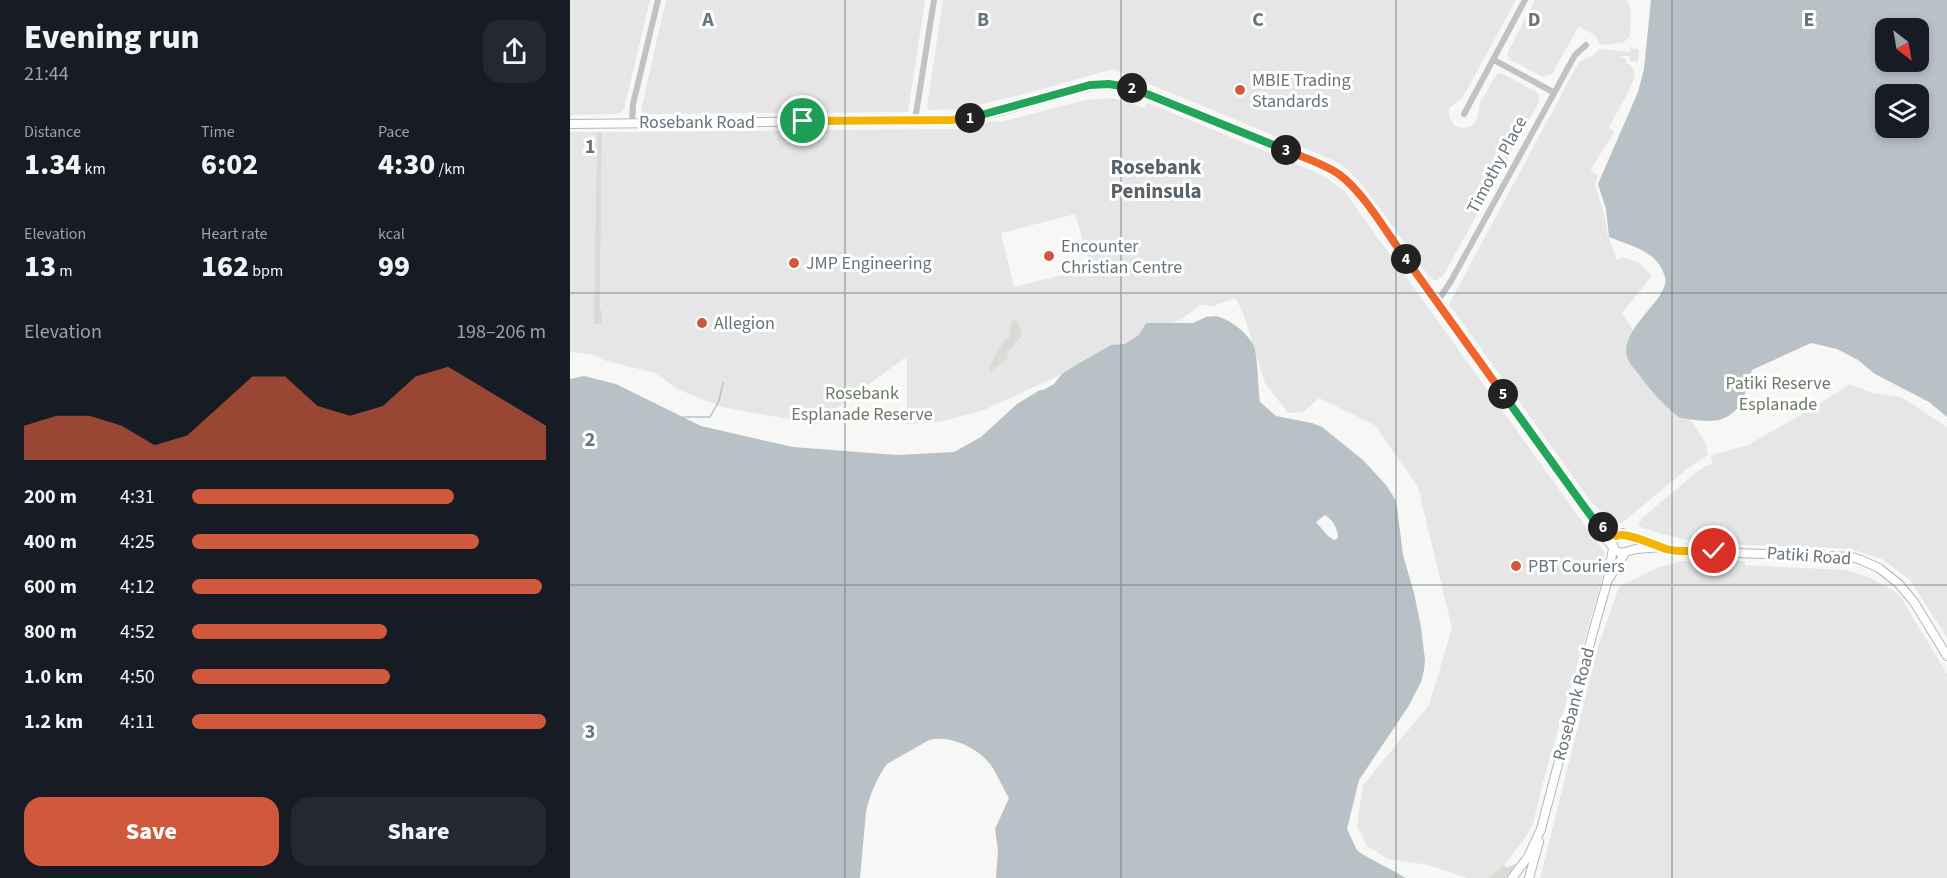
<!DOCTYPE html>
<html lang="en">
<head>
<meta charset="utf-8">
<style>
	body { margin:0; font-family:"Source Sans 3",sans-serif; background:#242831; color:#f1f3f6; height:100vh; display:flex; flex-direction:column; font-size:22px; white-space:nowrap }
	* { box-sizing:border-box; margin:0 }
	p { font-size:20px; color:#9ea1a6 }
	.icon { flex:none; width:33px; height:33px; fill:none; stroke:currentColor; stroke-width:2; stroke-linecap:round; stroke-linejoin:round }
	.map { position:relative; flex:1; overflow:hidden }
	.details { display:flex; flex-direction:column; background:#171b24; width:570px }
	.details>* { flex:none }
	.needle { width:39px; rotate:149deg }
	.tools { position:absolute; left:1305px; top:18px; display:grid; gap:12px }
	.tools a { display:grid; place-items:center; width:54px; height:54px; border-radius:12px; background:#171b24; box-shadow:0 3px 9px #0003; font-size:30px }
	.pin { position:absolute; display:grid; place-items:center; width:51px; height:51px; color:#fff; margin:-26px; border:3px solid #fff; border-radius:50%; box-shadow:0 2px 6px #0007 }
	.km { position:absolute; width:30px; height:30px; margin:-15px; border-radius:50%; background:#222; color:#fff; font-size:16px; line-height:30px; text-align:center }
	.round { display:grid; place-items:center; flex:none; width:63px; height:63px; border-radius:18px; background:#242831 }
	.headline { display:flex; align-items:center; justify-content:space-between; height:102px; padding:0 24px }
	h1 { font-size:33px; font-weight:800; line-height:45px }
	.stats { display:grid; grid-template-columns:repeat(3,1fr); gap:9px; height:102px; padding:6px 24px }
	.stats div { display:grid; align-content:center }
	.stats b { font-size:30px; font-weight:800 }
	.stats small { font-size:16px; font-weight:400 }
	.stats p { font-size:16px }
	.chart { height:168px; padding:12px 24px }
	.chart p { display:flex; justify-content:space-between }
	.chart svg { width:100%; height:108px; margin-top:6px; fill:#d0593d; opacity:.7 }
	.cta { display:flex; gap:12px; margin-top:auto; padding:12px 24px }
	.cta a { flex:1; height:69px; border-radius:18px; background:#d0593d; color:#fff; font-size:24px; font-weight:800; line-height:69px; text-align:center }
	.cta a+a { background:#242831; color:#f1f3f6 }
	ul { padding:0 24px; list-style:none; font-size:20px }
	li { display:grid; grid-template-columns:96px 72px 1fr; align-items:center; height:45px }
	li i { height:15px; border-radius:8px; background:#d0593d }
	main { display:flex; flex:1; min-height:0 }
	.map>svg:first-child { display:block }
</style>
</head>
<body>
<main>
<section class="details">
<div class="headline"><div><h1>Evening run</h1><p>21:44</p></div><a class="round"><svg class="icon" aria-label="share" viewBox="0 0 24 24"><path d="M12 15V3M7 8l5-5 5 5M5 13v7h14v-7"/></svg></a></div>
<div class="stats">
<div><p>Distance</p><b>1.34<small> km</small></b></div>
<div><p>Time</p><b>6:02</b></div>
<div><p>Pace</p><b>4:30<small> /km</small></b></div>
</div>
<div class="stats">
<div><p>Elevation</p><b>13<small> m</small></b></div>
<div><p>Heart rate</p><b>162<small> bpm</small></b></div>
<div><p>kcal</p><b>99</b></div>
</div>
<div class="chart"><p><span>Elevation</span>198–206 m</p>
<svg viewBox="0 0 160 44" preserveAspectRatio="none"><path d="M0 44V30L10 26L20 26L30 30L40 38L50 34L60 22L70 10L80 10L90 22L100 26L110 22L120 10L130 6L140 14L150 22L160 30V44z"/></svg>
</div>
<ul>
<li><b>200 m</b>4:31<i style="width:74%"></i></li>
<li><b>400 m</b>4:25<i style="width:81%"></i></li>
<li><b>600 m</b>4:12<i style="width:99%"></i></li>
<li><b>800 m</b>4:52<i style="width:55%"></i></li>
<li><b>1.0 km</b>4:50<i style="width:56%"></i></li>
<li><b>1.2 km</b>4:11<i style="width:100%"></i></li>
</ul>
<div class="cta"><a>Save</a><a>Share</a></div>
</section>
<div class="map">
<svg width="1377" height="878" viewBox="0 0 1377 878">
	<rect width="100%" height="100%" fill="#f7f7f5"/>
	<path fill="#e5e6e5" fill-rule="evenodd" d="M0,0H80L54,109L50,113L45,114L0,115Z
		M96,0H355L338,112L74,114L71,110Z
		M373,0H946L893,97L879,108V117L884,125L889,127L895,128L903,125L907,119L910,103L926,75L931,73L966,92L969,95V102L873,276L867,280H864L861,279L791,183L775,167L763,160L543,69L454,94L390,109L360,110L357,107Z
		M965,0H1057L1061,10L1060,36L1054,42L1037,45L1030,44L1026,36L1009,26L982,74L973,77L941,60L937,54Z
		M1061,48L1069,49L1068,62L1059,61L1060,56H1050L1056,59V62L1061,66L1065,75L1060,89L1039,127L1044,132L1020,171L1028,175L1025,185L1036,221L1037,233L1047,260L1052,257L1068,262L1082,276L1052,313L1136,444L1138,455L1118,468L1052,523L1044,522L1022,503L879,304L1009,62L1025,54L1029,49L1060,52Z
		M543,98L575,108L578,103L748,173L760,180L775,192L1034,552L1036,565L973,782L963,824L955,838L934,865L918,878H897L859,865L818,859L797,846L787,826L793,785L859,705L882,628L848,487L805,425L749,398L733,412L718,413L695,383L673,312L665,298L643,306L630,305L613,318L414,410L369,422L337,424V356L245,424L152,407L107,389L85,373L33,360L25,355L0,352V132H27L25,324L30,311L32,132L392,129L422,121L430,122L516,100ZM505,214L521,268L444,287L431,233Z
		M1280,384L1302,393L1331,397L1377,427V638L1340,580L1312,559L1281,549L1131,543L1092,534L1068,526L1071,519L1124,474L1135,466L1142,464L1141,455L1176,446L1238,411Z
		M1131,559L1175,561V565L1276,570L1299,577L1324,591L1330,596L1377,674V878H970L1027,650L1049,587L1086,568L1112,561H1127Z"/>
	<path fill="#d7dcd5" d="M27,132H32L30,310L32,311V324H24Z
		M442,321H448L452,335L436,354L439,357L419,373C420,359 430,351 435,338L439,339Z
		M945,864L949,865L938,878H918L934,865L937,868Z"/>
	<path fill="#b8c2c6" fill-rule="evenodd" d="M1081,0H1377V417L1359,402L1305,374L1288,360L1267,349L1241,343L1182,370C1178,382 1175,400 1167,409C1154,422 1142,422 1125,420C1121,419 1115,419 1111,418C1100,413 1077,386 1070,376C1066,371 1059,363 1057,357C1049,328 1101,298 1095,277C1088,251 1061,246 1039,237L1036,209L1028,184L1068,92L1074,69ZM1316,28H1348V62H1316ZM1316,94H1348V128H1316Z
		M646,316C661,320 675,331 683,344C688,353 688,390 690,402L706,416L742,423L752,427L793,460L816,485L825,499L827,507L833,555L844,593L851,627L855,660L854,670L851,682L838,707L789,780L777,829L787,850L792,854L836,878H426L428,850L425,829L439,798C432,787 427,773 420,764C407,747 379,735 359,740L317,764C307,777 299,797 296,812L290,878H0V379L14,376L46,384L131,426L223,447L327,455L384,452L411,437L447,404L470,390H473L484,384L492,374L506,365L541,345L555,344L569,335L576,323H623L636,317ZM755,515C763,520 768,529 768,538L764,540L758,536L746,522Z"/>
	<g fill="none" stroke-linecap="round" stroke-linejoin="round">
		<path stroke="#b8c2c6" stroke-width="1.5" d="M113,417H140L149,401L153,383"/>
		<defs>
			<path id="major" d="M0,124L384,120C415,117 446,106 476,98C512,88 528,80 567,89L756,167L777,181L794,201L1027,524L1035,538L1043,547
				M1092,547L1066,549L1051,553L1045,550L1042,543L1046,536L1053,533L1060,537L1106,551L1257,556L1282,557L1291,560L1309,568L1329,584L1344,602L1377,656
				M1040,577L1055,553
				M971,829L1023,632L1038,579L1043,548"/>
			<path id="highway" d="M942,878L958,857L971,829
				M959,878L969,842"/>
		</defs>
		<use href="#major" stroke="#b3b7ba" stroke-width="10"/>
		<use href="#highway" stroke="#b3b6b9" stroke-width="10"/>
		<path stroke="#bfc3c6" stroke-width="6" d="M924,60L983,92
			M894,114L955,0
			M345,120L364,0
			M62,123L63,104L88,0
			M865,301L871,296L881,281L1005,55L1016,45"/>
		<use href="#major" stroke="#fff" stroke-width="8"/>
		<use href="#highway" stroke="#fff" stroke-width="8"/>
	</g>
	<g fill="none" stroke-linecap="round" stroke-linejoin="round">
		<defs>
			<path id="split-1" d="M233,121L381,120L400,118"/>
			<path id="split-2" d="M400,118L520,85L539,84L562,88"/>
			<path id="split-3" d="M562,88L716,150"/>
			<path id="split-4" d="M716,150C734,158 755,164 770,175C795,194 817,234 836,259"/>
			<path id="split-5" d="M836,259L933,394"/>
			<path id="split-6" d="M933,394L1010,501L1027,524L1033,527"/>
			<path id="split-7" d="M1033,527L1046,536C1055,531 1084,545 1096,549C1108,553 1131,550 1144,551"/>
		</defs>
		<use href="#split-1" stroke="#fff" stroke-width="12"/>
		<use href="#split-2" stroke="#fff" stroke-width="12"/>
		<use href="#split-3" stroke="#fff" stroke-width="12"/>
		<use href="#split-4" stroke="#fff" stroke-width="12"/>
		<use href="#split-5" stroke="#fff" stroke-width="12"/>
		<use href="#split-6" stroke="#fff" stroke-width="12"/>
		<use href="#split-7" stroke="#fff" stroke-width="12"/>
		<use href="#split-1" stroke="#f5b400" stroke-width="8"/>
		<use href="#split-2" stroke="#22a559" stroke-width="8"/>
		<use href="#split-3" stroke="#22a559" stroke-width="8"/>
		<use href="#split-4" stroke="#f0652b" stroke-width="8"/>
		<use href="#split-5" stroke="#f0652b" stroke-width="8"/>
		<use href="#split-6" stroke="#22a559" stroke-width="8"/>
		<use href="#split-7" stroke="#f5b400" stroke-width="8"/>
	</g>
	<path fill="none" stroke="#66747d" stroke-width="1.5" stroke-opacity="0.55" d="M275,0V878M551,0V878M826,0V878M1102,0V878M0,293H1377M0,585H1377"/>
	<g fill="#d0593d" stroke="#fff" stroke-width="2">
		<circle cx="670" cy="90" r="6"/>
		<circle cx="479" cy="256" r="6"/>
		<circle cx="224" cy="263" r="6"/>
		<circle cx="132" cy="323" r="6"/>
		<circle cx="946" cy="566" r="6"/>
	</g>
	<g text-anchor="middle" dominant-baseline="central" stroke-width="6" stroke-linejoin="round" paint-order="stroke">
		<g font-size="18" fill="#66747d" stroke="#fff" text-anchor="start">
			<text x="682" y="80">MBIE Trading<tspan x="682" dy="21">Standards</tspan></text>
			<text x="491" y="246">Encounter<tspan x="491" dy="21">Christian Centre</tspan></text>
			<text x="236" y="263">JMP Engineering</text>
			<text x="144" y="323">Allegion</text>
			<text x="958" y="566">PBT Couriers</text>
		</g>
		<g font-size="18" fill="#66747d" stroke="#fff">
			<text x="127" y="122">Rosebank Road</text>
			<text transform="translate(927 165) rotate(-62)">Timothy Place</text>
			<text transform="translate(1239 556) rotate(4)">Patiki Road</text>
			<text transform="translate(1004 704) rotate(-75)">Rosebank Road</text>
		</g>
		<g font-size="18" fill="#6c7a68" stroke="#fff">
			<text x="1208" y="383">Patiki Reserve<tspan x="1208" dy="21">Esplanade</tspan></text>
			<text x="292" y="393">Rosebank<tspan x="292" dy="21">Esplanade Reserve</tspan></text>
		</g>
		<g font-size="21" font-weight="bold" fill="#576169" stroke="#fff">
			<text x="586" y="167">Rosebank<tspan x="586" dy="24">Peninsula</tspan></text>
		</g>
	</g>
	<g font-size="20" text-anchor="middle" font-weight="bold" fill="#66747d" stroke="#fff" stroke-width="6" stroke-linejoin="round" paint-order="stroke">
		<text x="138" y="26">A</text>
		<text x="413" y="26">B</text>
		<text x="688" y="26">C</text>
		<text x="964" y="26">D</text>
		<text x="1239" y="26">E</text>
		<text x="20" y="153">1</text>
		<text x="20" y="446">2</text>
		<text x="20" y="738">3</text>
	</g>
</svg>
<div class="tools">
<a><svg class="needle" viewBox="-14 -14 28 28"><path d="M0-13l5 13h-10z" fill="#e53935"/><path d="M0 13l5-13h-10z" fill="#9ea1a6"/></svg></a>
<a><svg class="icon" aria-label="layers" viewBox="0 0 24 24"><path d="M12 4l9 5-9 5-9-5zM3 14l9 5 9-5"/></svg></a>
</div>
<div class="pin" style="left:233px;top:121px;background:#1e9e55"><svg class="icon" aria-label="arrive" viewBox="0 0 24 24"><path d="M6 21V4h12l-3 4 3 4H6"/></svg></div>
<div class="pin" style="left:1144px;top:551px;background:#d93025"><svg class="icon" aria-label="check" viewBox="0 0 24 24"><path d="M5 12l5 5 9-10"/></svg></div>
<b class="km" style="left:400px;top:118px">1</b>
<b class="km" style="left:562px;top:88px">2</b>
<b class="km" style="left:716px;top:150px">3</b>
<b class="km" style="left:836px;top:259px">4</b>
<b class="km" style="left:933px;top:394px">5</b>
<b class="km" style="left:1033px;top:527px">6</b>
</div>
</main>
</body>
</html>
